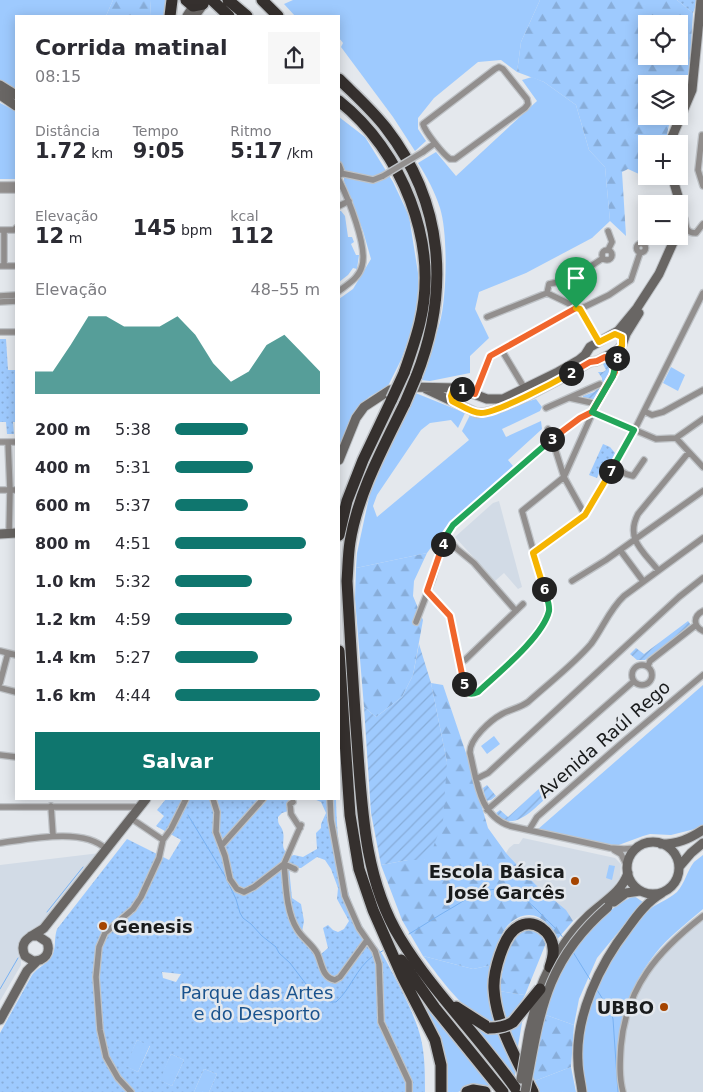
<!DOCTYPE html>
<html lang="pt">
<head>
<meta charset="utf-8">
<style>
	body { margin:0; font-family:"DejaVu Sans",sans-serif; background:#f7f7f7; color:#2b2b33; height:100vh; display:flex; flex-direction:column; font-size:19px; white-space:nowrap }
	* { box-sizing:border-box; margin:0 }
	p { font-size:16px; color:#7c7c81 }
	.icon { flex:none; width:28px; height:28px; fill:none; stroke:currentColor; stroke-width:2; stroke-linecap:round; stroke-linejoin:round }
	.map { position:relative; flex:1; overflow:hidden }
	.drawer { position:absolute; left:15px; top:15px; width:325px; height:785px; display:flex; flex-direction:column; background:#fff; border-radius:0px; box-shadow:0 2px 12px #0003 }
	.drawer>* { flex:none }
	.controls { position:absolute; left:638px; top:15px; display:grid; gap:10px }
	.controls a { display:grid; place-items:center; width:50px; height:50px; border-radius:0px; background:#fff; box-shadow:0 2px 12px #0003; font-size:25px }
	.pin { position:absolute; display:grid; place-items:center; width:42px; height:42px; color:#fff; margin:-51px -21px; border-radius:50% 50% 50% 0; rotate:-45deg; box-shadow:0 0 5px #0007 }
	.pin .icon { rotate:45deg }
	.km { position:absolute; width:25px; height:25px; margin:-12px; border-radius:50%; background:#222; color:#fff; font-size:14px; line-height:25px; text-align:center }
	.round { display:grid; place-items:center; flex:none; width:52px; height:52px; border-radius:0px; background:#f7f7f7 }
	.head { display:flex; align-items:center; justify-content:space-between; height:85px; padding:0 20px }
	h1 { font-size:22px; font-weight:600; line-height:38px }
	.metrics { display:grid; grid-template-columns:repeat(3,1fr); gap:8px; height:85px; padding:5px 20px }
	.metrics div { display:grid; align-content:center }
	.metrics b { font-size:21px; font-weight:600 }
	.metrics small { font-size:14px; font-weight:400 }
	.metrics p { font-size:14px }
	.chart { height:140px; padding:10px 20px }
	.chart p { display:flex; justify-content:space-between }
	.chart svg { width:100%; height:90px; margin-top:5px; fill:#0f766e; opacity:.7 }
	.action { display:flex; gap:10px; margin-top:auto; padding:10px 20px }
	.action a { flex:1; height:58px; border-radius:0px; background:#0f766e; color:#fff; font-size:20px; font-weight:600; line-height:58px; text-align:center }
	ul { padding:0 20px; list-style:none; font-size:16px }
	li { display:grid; grid-template-columns:80px 60px 1fr; align-items:center; height:38px }
	li i { height:12px; border-radius:6px; background:#0f766e }
	.map>svg:first-child { display:block }
</style>
</head>
<body>
<div class="map">
<svg width="703" height="1092" viewBox="0 0 703 1092">
	<defs>
		<pattern id="forest-firs" width="22" height="20" patternUnits="userSpaceOnUse" patternTransform="scale(1.25)"><rect width="22" height="20" fill="#9ecafe"/><path d="M5 1l3.5 6h-7zM16 11l3.5 6h-7z" fill="#88add9"/></pattern>
		<pattern id="park-dots" width="8" height="8" patternUnits="userSpaceOnUse" patternTransform="scale(1.25)"><rect width="8" height="8" fill="#9ecafe"/><path d="M2 2h.1M6 6h.1" fill="none" stroke="#88add9" stroke-width="1.8" stroke-linecap="round"/></pattern>
		<pattern id="garden-furrows" width="10" height="10" patternUnits="userSpaceOnUse" patternTransform="scale(1.25)"><rect width="10" height="10" fill="#9ecafe"/><path d="M-1 1l2-2M0 10L10 0M9 11l2-2" fill="none" stroke="#88add9"/></pattern>
	</defs>
	<rect width="100%" height="100%" fill="#e4e8ed"/>
	<path fill="#d2dbe6" d="M499,501L522,587L518,589L504,573L495,581L455,537L493,503Z
		M523,838L615,858L621,864L620,878L607,895L573,921L565,910L536,885L506,853L509,848L514,844H519Z
		M100,853L39,928L26,934L21,947V965L0,1001V865Z
		M703,916V1092H623L620,1064L626,1011L652,964Z"/>
	<path fill="#9ecafe" d="M0,0H113L106,16H16V90L0,80Z
		M150,0H167L166,16H151Z
		M293,0H540L521,42L517,72L501,60L478,62L434,98L418,118V129L426,141L415,151L393,117L341,47L343,43L339,38V16H295L284,4Z
		M532,77L544,82L576,105L589,150L605,167L610,221L592,238L526,273L479,292L475,309L489,338L470,356V373L430,381L420,380C427,361 434,341 440,322C447,296 448,233 440,208C435,192 427,177 418,163L436,152L456,176L537,101L522,80Z
		M0,103L16,111V179H0Z
		M339,117L365,137L393,182L409,216L418,273V292L416,311L411,333L401,360L388,386L369,397L356,411L339,446V299L353,289L371,259L363,231L344,181V169L339,161Z
		M339,211H341L345,216L348,237H352L354,242L351,244L356,255H359L357,269L353,268L348,275L339,282Z
		M671,367L685,375L678,391L663,383Z
		M413,392L465,413L458,428L451,420L430,423L421,430L377,495L373,506L377,517L469,440L462,431L470,415L482,416L536,399L542,407L540,411L502,429L506,437L541,421L542,429L508,460L513,466L445,528L427,553L356,568L357,553L370,493Z
		M703,685V827L671,835L650,834L643,836L616,846L537,830Z
		M494,736L500,744L487,754L481,746Z
		M703,855V909C687,923 668,937 655,954C623,994 614,1042 620,1092H587C586,1082 583,1072 582,1062C578,1013 612,947 645,913C654,904 667,901 677,892C685,883 687,871 694,862C697,860 700,857 703,855Z
		M609,865L615,866L612,880L606,878Z
		M634,896L643,902L597,958L579,999L574,1025L543,1014C550,999 558,971 567,958C580,937 611,905 634,896Z
		M423,956L473,969L492,965L498,1023C469,1022 440,977 423,956Z
		M499,991L525,995L515,1013L506,1019L503,1017Z
		M427,1007L489,1085L487,1087H470L458,1092H444L424,1011Z
		M523,1017L517,1052L506,1030Z
		M475,1026L493,1033H501L516,1062L515,1077Z
		M137,1040L150,1045L138,1072L125,1066Z
		M171,1054L184,1060L172,1086L159,1080Z
		M571,1067L576,1092H537L532,1082Z
		M204,1069L217,1074L209,1092H194Z"/>
	<path fill="url(#forest-firs)" fill-rule="evenodd" d="M113,0H150L151,16H106Z
		M540,0H677L693,13L688,88L679,111V84H646V116H677L675,121L670,120L665,144H646V176H663V185L628,169L622,172L626,236L610,221L605,167L589,150L576,105L544,82L517,72L521,42ZM646,24H679V56H646Z
		M427,553L414,581L413,596L423,620L413,675L402,697L376,717L364,707L355,599L356,568Z
		M431,683L443,685L467,756L488,828L506,853L536,885L566,910L573,921L555,942C553,937 551,929 547,924C535,909 515,914 505,929C498,939 496,953 492,965L473,969L423,956L402,920L381,865L408,860H424L447,762Z
		M528,928C538,930 542,933 546,943L525,995L499,991L506,951L519,930Z
		M543,1014L574,1025L571,1067L532,1082L533,1068Z"/>
	<path fill="url(#park-dots)" fill-rule="evenodd" d="M677,0H698L693,13Z
		M0,339H6L8,370H16V422H13L14,434H7L6,422H0Z
		M603,444L610,447L615,453L607,471L601,468L597,478L589,475Z
		M166,799H297L291,810L282,813L278,817C278,825 279,823 282,829C287,840 277,848 291,856L294,855L303,857L317,849L316,833L321,828V824L326,813L321,802L314,799H336C337,844 342,892 365,931C371,941 380,949 385,959C397,981 416,1016 421,1039C425,1056 425,1074 425,1092H209L217,1074L204,1069L194,1092H0V1033L32,975C38,967 49,963 53,954C56,946 54,938 57,929L127,839L169,860L181,840L156,826L164,816L157,810ZM317,857L325,860L331,869L338,888L337,899L349,921L344,929L338,932L333,930L328,925L323,928L328,948L321,954L302,932L304,921L301,904L292,898L289,868H301ZM162,972L180,974H181L176,982L163,978ZM137,1040L150,1046L138,1072L126,1066ZM171,1054L184,1060L172,1086L160,1080Z"/>
	<path fill="url(#garden-furrows)" d="M606,362L609,363L611,368L597,400L583,398V396L594,392L602,384V378L598,372H603L606,370L603,364Z
		M688,621L691,625L645,660H637L630,654L636,648L644,654Z
		M419,644L431,683L447,762L443,821L431,853L424,860H408L381,865L371,813L364,707L376,717L402,697L413,675Z
		M487,785L496,796L491,800L486,801L483,788Z
		M543,785L551,793C538,805 512,836 496,813L500,810L508,817Z"/>
	<g fill="none" stroke-linecap="round" stroke-linejoin="round">
		<path stroke="#78b1f2" stroke-width="1" d="M188,815L225,876L236,899L240,913L243,918L251,924L262,936L276,947L279,953L290,963L306,984L330,1002H336C351,989 356,968 373,956
			M47,912L83,867
			M409,934C424,925 439,915 455,906C493,882 511,882 543,916C550,923 558,930 564,939
			M573,952L591,981
			M379,953L384,950
			M0,989L18,958
			M597,990L611,1012L613,1019L618,1092"/>
		<defs>
			<path id="street" d="M499,67L503,69L527,99L528,104L525,108L455,159H450C443,154 425,132 423,124L495,69Z
				M702,135L698,170L703,186
				M423,152L435,143
				M339,165L341,170L340,175
				M340,173L373,180L383,176
				M339,180C348,198 368,247 362,266C359,278 348,284 339,291
				M0,185H16
				M0,190H16
				M339,206L349,201
				M680,217L685,219C686,227 686,233 696,233L703,224
				M0,230H14L16,228
				M4,230V266
				M608,231L612,242L608,250
				M636.5 248a4.5 4.5 0 1 1 9 0a4.5 4.5 0 1 1-9 0Z
				M643,244L647,236
				M602 255a5 5 0 1 1 10 0a5 5 0 1 1-10 0Z
				M0,266H16
				M547,293L549,284L572,279L603,258
				M0,296L16,295
				M0,302L16,301
				M580,309L609,295L631,280L640,253
				M487,317L547,293L580,309L599,342
				M0,332H16
				M525,389L501,349L576,308
				M475,394L491,356L501,349
				M570,398L597,404
				M546,408L600,384
				M644,411L652,415L663,412L703,390
				M593,412L656,439L676,438L703,419
				M548,429L555,437
				M676,438L703,467
				M552,439L564,477L585,515
				M0,442H16
				M8,442L10,490L9,534
				M613,466L626,474L633,476L644,460
				M0,490H16
				M446,536L457,549L474,563L516,611
				M620,550L643,581
				M533,553L585,515L634,431L703,293
				M658,570C643,551 625,539 638,514L689,452
				M572,581L606,560L703,491
				M427,591L450,616L465,691L468,694L478,692C497,673 547,633 549,606L522,511L564,477L593,412L613,376L618,350
				M703,611C693,616 693,626 703,631
				M416,622L433,578L444,539L453,525L552,439L580,418L593,412
				M0,651L16,655
				M460,663L465,660L523,604
				M632 675a10 10 0 1 1 20 0a10 10 0 1 1-20 0Z
				M648,666L650,661L696,625
				M0,683L8,653
				M0,688L16,692
				M0,755L16,757
				M476,779L488,773L679,597L703,578
				M213,799L217,812L216,832L225,856L230,879L237,889L244,892L254,887L284,864C286,885 286,911 297,929C302,938 312,944 317,953C322,963 322,978 335,980L340,977L367,940
				M330,799L331,820L345,896L359,928L375,951L379,964L381,1022L409,1082V1092
				M293,802L290,804L291,814L300,828
				M51,806L53,835
				M0,807H139
				M487,810L634,681
				M135,821L163,840
				M529,830L537,817L623,742L703,675
				M0,843C29,839 84,827 106,849
				M222,845L263,799
				M638,848L624,849L610,848L510,826C479,816 477,781 470,753C469,739 491,720 502,714C511,709 520,708 528,702C549,683 573,665 591,644C603,628 609,610 624,596L703,538
				M614,850L621,854L627,866
				M295,869L284,864L301,825
				M131,1092L118,1078L106,1057L100,1030L96,977L99,947L105,933L133,909L141,897L159,858L163,840L171,829L186,799
				M623,1092C619,1077 620,1061 621,1046C626,987 658,951 703,916"/>
			<path id="secondary" d="M187,16L196,2
				M195,16L205,2
				M0,85L16,95
				M0,95L16,106
				M669,144L692,90L701,0
				M672,176L680,203L679,227
				M426,389L477,413C498,415 570,374 590,362L597,361L618,350L622,345L626,334L639,313
				M339,460L356,418L364,407L390,390L408,387L458,388L487,399H503L558,372L579,360L585,355L590,347L618,331L637,308L659,274L676,236
				M0,534L16,533
				M627 868a26 26 0 1 1 52 0a26 26 0 1 1-52 0Z
				M661,844C678,844 689,839 703,830
				M679,867L691,853L703,843
				M614,902L626,893L640,891
				M31,936H38L47,942C51,953 45,961 33,961L25,956C17,939 34,936 44,928L146,799
				M540,989C550,962 568,935 589,915C604,901 621,893 628,873
				M0,1020L27,971L37,961
				M582,1092C581,1082 578,1072 578,1062C575,1015 600,964 628,928C638,914 647,902 662,893"/>
			<path id="highway" d="M186,0L193,6L203,4
				M212,0L229,16
				M228,0L247,16
				M262,0L278,16
				M170,16L172,0
				M339,79C355,95 372,110 386,128C444,203 450,291 416,377
				M339,101C402,151 439,242 420,322C416,339 410,356 404,373
				M405,403C383,448 358,493 350,542C348,555 348,568 347,581C350,634 353,687 357,740C362,808 364,879 400,938C434,994 482,1039 518,1092
				M339,535L347,501L363,460L392,399
				M339,651L350,815L359,869L373,910L402,976L435,1040L441,1065V1092
				M401,960L435,1008L503,1092
				M456,1007L489,1028
				M467,1092L473,1090L485,1092
				M533,1092C517,1060 496,1025 494,989C493,973 503,935 518,927C534,917 552,932 553,948C554,954 552,961 550,967"/>
		</defs>
		<use href="#street" stroke="#bfc3c7" stroke-width="8"/>
		<use href="#secondary" stroke="#bfc3c7" stroke-width="11"/>
		<use href="#highway" stroke="#bfc3c7" stroke-width="14"/>
		<use href="#street" stroke="#928f8e" stroke-width="5.5"/>
		<use href="#secondary" stroke="#696664" stroke-width="9"/>
		<use href="#highway" stroke="#35302e" stroke-width="11"/>
		<defs>
			<path id="street-bridge" d="M383,176L423,152"/>
			<path id="secondary-bridge" d="M521,1079L529,1032L539,992
				M525,1092C540,1014 544,962 608,907"/>
			<path id="highway-bridge" d="M392,399L404,373
				M405,403L416,377
				M489,1028C498,1028 505,1027 513,1022L540,989"/>
		</defs>
		<use href="#street-bridge" stroke="#bfc3c7" stroke-width="8" stroke-linecap="butt"/>
		<use href="#secondary-bridge" stroke="#bfc3c7" stroke-width="11" stroke-linecap="butt"/>
		<use href="#highway-bridge" stroke="#bfc3c7" stroke-width="14" stroke-linecap="butt"/>
		<use href="#street-bridge" stroke="#928f8e" stroke-width="5.5"/>
		<use href="#secondary-bridge" stroke="#696664" stroke-width="9"/>
		<use href="#highway-bridge" stroke="#35302e" stroke-width="11"/>
	</g>
	<g fill="none" stroke-linecap="round" stroke-linejoin="round">
		<defs>
			<path id="split-1" d="M462,389L475,394L490,356L576,308"/>
			<path id="split-2" d="M462,389L458,388L453,390L451,396L452,401C460,405 472,413 481,413C497,413 555,382 571,373"/>
			<path id="split-3" d="M552,439L580,418L592,412L615,372L612,361L605,357L597,361L590,362L571,373"/>
			<path id="split-4" d="M443,544L446,536L453,525L552,439"/>
			<path id="split-5" d="M443,544L427,591L450,616L464,684"/>
			<path id="split-6" d="M464,684C466,693 469,696 478,692C497,674 543,637 549,611C550,604 546,596 544,589"/>
			<path id="split-7" d="M544,589L533,553L585,515L611,471"/>
			<path id="split-8" d="M611,471L634,430L592,412L613,376L617,358"/>
			<path id="split-9" d="M576,308L580,309L599,342L615,334L622,337V346L618,350L617,358"/>
		</defs>
		<use href="#split-1" stroke="#fff" stroke-width="10"/>
		<use href="#split-2" stroke="#fff" stroke-width="10"/>
		<use href="#split-3" stroke="#fff" stroke-width="10"/>
		<use href="#split-4" stroke="#fff" stroke-width="10"/>
		<use href="#split-5" stroke="#fff" stroke-width="10"/>
		<use href="#split-6" stroke="#fff" stroke-width="10"/>
		<use href="#split-7" stroke="#fff" stroke-width="10"/>
		<use href="#split-8" stroke="#fff" stroke-width="10"/>
		<use href="#split-9" stroke="#fff" stroke-width="10"/>
		<use href="#split-1" stroke="#f0652b" stroke-width="6"/>
		<use href="#split-2" stroke="#f5b400" stroke-width="6"/>
		<use href="#split-3" stroke="#f0652b" stroke-width="6"/>
		<use href="#split-4" stroke="#22a559" stroke-width="6"/>
		<use href="#split-5" stroke="#f0652b" stroke-width="6"/>
		<use href="#split-6" stroke="#22a559" stroke-width="6"/>
		<use href="#split-7" stroke="#f5b400" stroke-width="6"/>
		<use href="#split-8" stroke="#22a559" stroke-width="6"/>
		<use href="#split-9" stroke="#f5b400" stroke-width="6"/>
	</g>
	<g fill="#a54400" stroke="#e4e8ed" stroke-width="2">
		<circle cx="575" cy="881" r="5"/>
		<circle cx="103" cy="926" r="5"/>
		<circle cx="664" cy="1007" r="5"/>
	</g>
	<g text-anchor="middle" dominant-baseline="central" stroke-width="5" stroke-linejoin="round" paint-order="stroke">
		<g font-size="18" fill="#191b1c" stroke="#e4e8ed">
			<text transform="translate(604 739) rotate(-41)">Avenida Raúl Rego</text>
		</g>
		<g font-size="18" font-weight="bold" fill="#191b1c" stroke="#e4e8ed" text-anchor="end">
			<text x="565" y="871">Escola Básica<tspan x="565" dy="21">José Garcês</tspan></text>
			<text x="113" y="926" text-anchor="start">Genesis</text>
			<text x="654" y="1007">UBBO</text>
		</g>
		<g font-size="18" fill="#1a538e" stroke="#e4e8ed">
			<text x="257" y="992">Parque das Artes<tspan x="257" dy="21">e do Desporto</tspan></text>
		</g>
	</g>
</svg>
<div class="controls">
<a><svg class="icon" aria-label="locate" viewBox="0 0 24 24"><circle cx="12" cy="12" r="6"/><path d="M12 2v4M12 18v4M2 12h4M18 12h4"/></svg></a>
<a><svg class="icon" aria-label="layers" viewBox="0 0 24 24"><path d="M12 4l9 5-9 5-9-5zM3 14l9 5 9-5"/></svg></a>
<a>+</a>
<a>−</a>
</div>
<div class="pin" style="left:576px;top:308px;background:#1e9e55"><svg class="icon" aria-label="arrive" viewBox="0 0 24 24"><path d="M6 21V4h12l-3 4 3 4H6"/></svg></div>
<b class="km" style="left:462px;top:389px">1</b>
<b class="km" style="left:571px;top:373px">2</b>
<b class="km" style="left:552px;top:439px">3</b>
<b class="km" style="left:443px;top:544px">4</b>
<b class="km" style="left:464px;top:684px">5</b>
<b class="km" style="left:544px;top:589px">6</b>
<b class="km" style="left:611px;top:471px">7</b>
<b class="km" style="left:617px;top:358px">8</b>
<section class="drawer">
<div class="head"><div><h1>Corrida matinal</h1><p>08:15</p></div><a class="round"><svg class="icon" aria-label="share" viewBox="0 0 24 24"><path d="M12 15V3M7 8l5-5 5 5M5 13v7h14v-7"/></svg></a></div>
<div class="metrics">
<div><p>Distância</p><b>1.72<small> km</small></b></div>
<div><p>Tempo</p><b>9:05</b></div>
<div><p>Ritmo</p><b>5:17<small> /km</small></b></div>
</div>
<div class="metrics">
<div><p>Elevação</p><b>12<small> m</small></b></div>
<div><b>145<small> bpm</small></b></div>
<div><p>kcal</p><b>112</b></div>
</div>
<div class="chart"><p><span>Elevação</span>48–55 m</p>
<svg viewBox="0 0 160 44" preserveAspectRatio="none"><path d="M0 44V33L10 33L20 20L30 6L40 6L50 11L60 11L70 11L80 6L90 15L100 29L110 38L120 33L130 20L140 15L150 24L160 33V44z"/></svg>
</div>
<ul>
<li><b>200 m</b>5:38<i style="width:50%"></i></li>
<li><b>400 m</b>5:31<i style="width:54%"></i></li>
<li><b>600 m</b>5:37<i style="width:50%"></i></li>
<li><b>800 m</b>4:51<i style="width:90%"></i></li>
<li><b>1.0 km</b>5:32<i style="width:53%"></i></li>
<li><b>1.2 km</b>4:59<i style="width:81%"></i></li>
<li><b>1.4 km</b>5:27<i style="width:57%"></i></li>
<li><b>1.6 km</b>4:44<i style="width:100%"></i></li>
</ul>
<div class="action"><a>Salvar</a></div>
</section>
</div>
</body>
</html>
